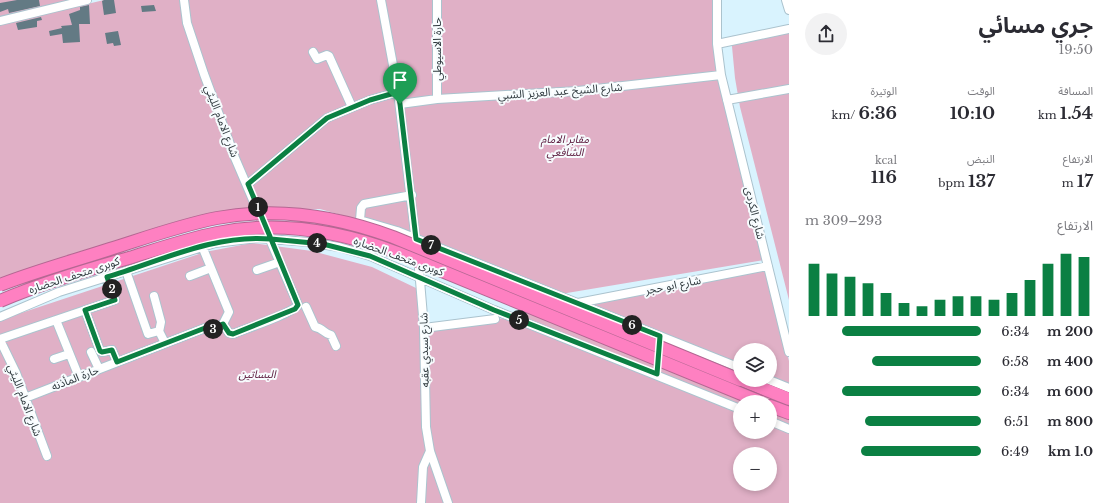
<!DOCTYPE html>
<html lang="ar">
<head>
<meta charset="utf-8">
<style>
	body { margin:0; font-family:"Libre Baskerville","Noto Sans Arabic",serif; background:#f2f2f3; color:#2b2b33; direction:rtl; height:100vh; display:flex; flex-direction:column; font-size:15px; white-space:nowrap }
	* { box-sizing:border-box; margin:0 }
	p { font-size:13px; color:#7c7c81 }
	.icon { flex:none; width:22px; height:22px; fill:none; stroke:currentColor; stroke-width:2; stroke-linecap:round; stroke-linejoin:round }
	.map { position:relative; flex:1; overflow:hidden; direction:ltr }
	.sheet { display:flex; flex-direction:column; background:#fff; width:320px }
	.sheet>* { flex:none }
	.fabs { position:absolute; left:733px; top:343px; display:grid; gap:8px }
	.fabs a { display:grid; place-items:center; width:44px; height:44px; border-radius:50%; background:#fff; box-shadow:0 2px 6px #0003; font-size:20px }
	.pin { position:absolute; display:grid; place-items:center; width:34px; height:34px; color:#fff; margin:-41px -17px; border-radius:50% 50% 50% 0; rotate:-45deg; box-shadow:0 0 4px #0007 }
	.pin .icon { rotate:45deg }
	.km { position:absolute; width:20px; height:20px; margin:-10px; border-radius:50%; background:#222; color:#fff; font-size:11px; line-height:20px; text-align:center }
	.round { display:grid; place-items:center; flex:none; width:42px; height:42px; border-radius:21px; background:#f2f2f3 }
	.headline { display:flex; align-items:center; justify-content:space-between; height:68px; padding:0 16px }
	h1 { font-size:22px; font-weight:700; line-height:30px }
	.metrics { display:grid; grid-template-columns:repeat(3,1fr); gap:6px; height:68px; padding:4px 16px }
	.metrics div { display:grid; align-content:center }
	.metrics b { font-size:17px; font-weight:700 }
	.metrics small { font-size:11px; font-weight:400 }
	.metrics p { font-size:11px }
	.chart { height:112px; padding:8px 16px }
	.chart p { display:flex; justify-content:space-between }
	.chart svg { width:100%; height:72px; margin-top:4px; stroke:#0b8043; stroke-width:6 }
	ul { padding:0 16px; list-style:none; font-size:13px }
	li { display:grid; grid-template-columns:64px 48px 1fr; align-items:center; height:30px }
	li i { height:10px; border-radius:5px; background:#0b8043 }
	main { display:flex; flex:1; min-height:0 }
	.map>svg:first-child { display:block }
</style>
</head>
<body>
<main>
<section class="sheet">
<div class="headline"><div><h1>جري مسائي</h1><p>19:50</p></div><a class="round"><svg class="icon" aria-label="share" viewBox="0 0 24 24"><path d="M12 15V3M7 8l5-5 5 5M5 13v7h14v-7"/></svg></a></div>
<div class="metrics">
<div><p>المسافة</p><b>1.54<small> km</small></b></div>
<div><p>الوقت</p><b>10:10</b></div>
<div><p>الوتيرة</p><b>6:36<small> /km</small></b></div>
</div>
<div class="metrics">
<div><p>الارتفاع</p><b>17<small> m</small></b></div>
<div><p>النبض</p><b>137<small> bpm</small></b></div>
<div><p>kcal</p><b>116</b></div>
</div>
<div class="chart"><p><span>الارتفاع</span>293–309 m</p>
<svg viewBox="0 0 160 44" preserveAspectRatio="none"><path d="M5 44V12M15 44V18M25 44V20M35 44V24M45 44V30M55 44V36M65 44V38M75 44V34M85 44V32M95 44V32M105 44V34M115 44V30M125 44V22M135 44V12M145 44V6M155 44V8"/></svg>
</div>
<ul>
<li><b>200 m</b>6:34<i style="width:79%"></i></li>
<li><b>400 m</b>6:58<i style="width:62%"></i></li>
<li><b>600 m</b>6:34<i style="width:79%"></i></li>
<li><b>800 m</b>6:51<i style="width:66%"></i></li>
<li><b>1.0 km</b>6:49<i style="width:68%"></i></li>
</ul>
</section>
<div class="map">
<svg width="789" height="503" viewBox="0 0 789 503">
	<rect width="100%" height="100%" fill="#d9f3fe"/>
	<path fill="#e0b0c6" fill-rule="evenodd" d="M0,0H77L0,17Z
		M104,0H716V48L764,260L549,296L366,222L320,209L269,210L46,263L0,278V25Z
		M789,31V300L740,107L735,78L731,36Z
		M252,243L312,251L372,267L416,288L422,333L767,269L789,361V503H0V320L205,252ZM740,350H770V380H740ZM740,402H770V432H740ZM740,454H770V484H740Z"/>
	<path fill="#637a84" d="M17,0H39L40,6L9,13L8,9L0,12V3Z
		M104,0H114L116,13L104,15L102,1Z
		M89,5L90,24H79L80,42L63,43L62,34L50,36L49,31L62,28L61,26L72,25L69,14L80,10V7Z
		M154,5L156,11L142,12L141,6Z
		M41,17L42,20L37,21V27L18,30L16,23Z
		M118,31L121,45L114,46L113,43L107,44L105,33Z"/>
	<g fill="none" stroke-linecap="round" stroke-linejoin="round">
		<defs>
			<path id="minor" d="M184,0L187,23L204,74L235,158L298,305C293,313 245,329 233,334L229,333L223,324
				M381,0L398,92L416,242
				M717,0V44L721,75L789,352
				M786,0L789,10
				M0,21L87,0
				M717,44L789,29
				M313,52L317,59L327,55L329,56L352,107
				M437,99V0
				M727,100L789,89
				M400,104L437,99L578,91L721,75
				M248,184L327,118L370,100L398,92
				M360,220L361,208L364,204L412,195
				M363,221L397,231L740,368
				M418,257L424,328L426,427L430,451L448,503
				M257,270L280,262
				M126,271L148,334L159,331L165,343
				M190,276L211,268
				M154,296L161,322L159,332
				M578,303L768,266
				M306,307L315,327C323,328 324,334 331,335L336,346
				M85,310L100,351L102,352L112,350L117,362
				M0,317L59,292L215,243L257,238L308,242L339,247L370,256L494,310L740,409
				M56,320L79,377
				M424,328L495,319
				M0,339L115,300L107,277
				M0,340L16,373L47,456
				M91,352L99,369
				M54,359L69,354
				M769,380L789,388
				M25,398L205,328L209,331L223,324L229,312L202,246
				M770,421L789,429
				M421,503L423,467L430,451"/>
			<path id="highway" d="M741,380L789,399
				M770,406L789,413"/>
		</defs>
		<use href="#minor" stroke="#abc3ce" stroke-width="10"/>
		<use href="#highway" stroke="#b56793" stroke-width="14"/>
		<use href="#minor" stroke="#fff" stroke-width="8"/>
		<use href="#highway" stroke="#fe80c1" stroke-width="12"/>
		<defs>
			<path id="highway-bridge" d="M0,285C36,271 73,261 110,249C145,238 181,225 217,218C276,207 337,216 393,237L740,380
				M0,301C42,283 86,270 129,258C158,249 187,239 217,233C279,220 340,231 398,253L761,402"/>
		</defs>
		<use href="#highway-bridge" stroke="#b56793" stroke-width="14" stroke-linecap="butt"/>
		<use href="#highway-bridge" stroke="#fe80c1" stroke-width="12"/>
	</g>
	<g fill="none" stroke-linecap="round" stroke-linejoin="round">
		<defs>
			<path id="route" d="M400,104L398,92L370,100L327,118L248,184L271,239C214,234 161,261 107,277L115,300L85,310L100,351L102,352L112,350L117,362L205,328L209,331L223,324L229,333L233,334L295,309L298,305L271,239L323,244L370,256L494,310L657,374L660,336L416,239L400,104"/>
		</defs>
		<use href="#route" stroke="#fff" stroke-width="8"/>
		<use href="#route" stroke="#0b8043" stroke-width="5"/>
	</g>
	<g text-anchor="middle" dominant-baseline="central" stroke-width="4" stroke-linejoin="round" paint-order="stroke">
		<g font-size="11" fill="#2e383d" stroke="#f7fcfe">
			<text transform="translate(437 49) rotate(-90)">حارة الاسيوطي</text>
			<text transform="translate(560 91) rotate(-4)">شارع الشيخ عبد العزيز الشبي</text>
			<text transform="translate(222 121) rotate(69)">شارع الامام الليثي</text>
			<text transform="translate(755 213) rotate(76)">شارع الكردى</text>
			<text transform="translate(399 256) rotate(20)">كوبرى متحف الحضاره</text>
			<text transform="translate(74 275) rotate(-18)">كوبرى متحف الحضاره</text>
			<text transform="translate(673 285) rotate(-11)">شارع ابو حجر</text>
			<text transform="translate(424 350) rotate(-91)">شارع سيدي عقبه</text>
			<text transform="translate(75 378) rotate(-21)">حارة المأذنه</text>
			<text transform="translate(25 400) rotate(69)">شارع الامام الليثي</text>
		</g>
		<g font-size="11" font-style="italic" fill="#612244" stroke="#f7fcfe">
			<text x="565" y="139">مقابر الامام<tspan x="565" dy="13">الشافعي</tspan></text>
			<text x="257" y="374">البساتين</text>
		</g>
	</g>
</svg>
<div class="fabs">
<a><svg class="icon" aria-label="layers" viewBox="0 0 24 24"><path d="M12 4l9 5-9 5-9-5zM3 14l9 5 9-5"/></svg></a>
<a>+</a>
<a>−</a>
</div>
<div class="pin" style="left:400px;top:104px;background:#1e9e55"><svg class="icon" aria-label="arrive" viewBox="0 0 24 24"><path d="M6 21V4h12l-3 4 3 4H6"/></svg></div>
<b class="km" style="left:258px;top:207px">1</b>
<b class="km" style="left:112px;top:289px">2</b>
<b class="km" style="left:213px;top:329px">3</b>
<b class="km" style="left:317px;top:243px">4</b>
<b class="km" style="left:519px;top:320px">5</b>
<b class="km" style="left:632px;top:325px">6</b>
<b class="km" style="left:431px;top:245px">7</b>
</div>
</main>
</body>
</html>
